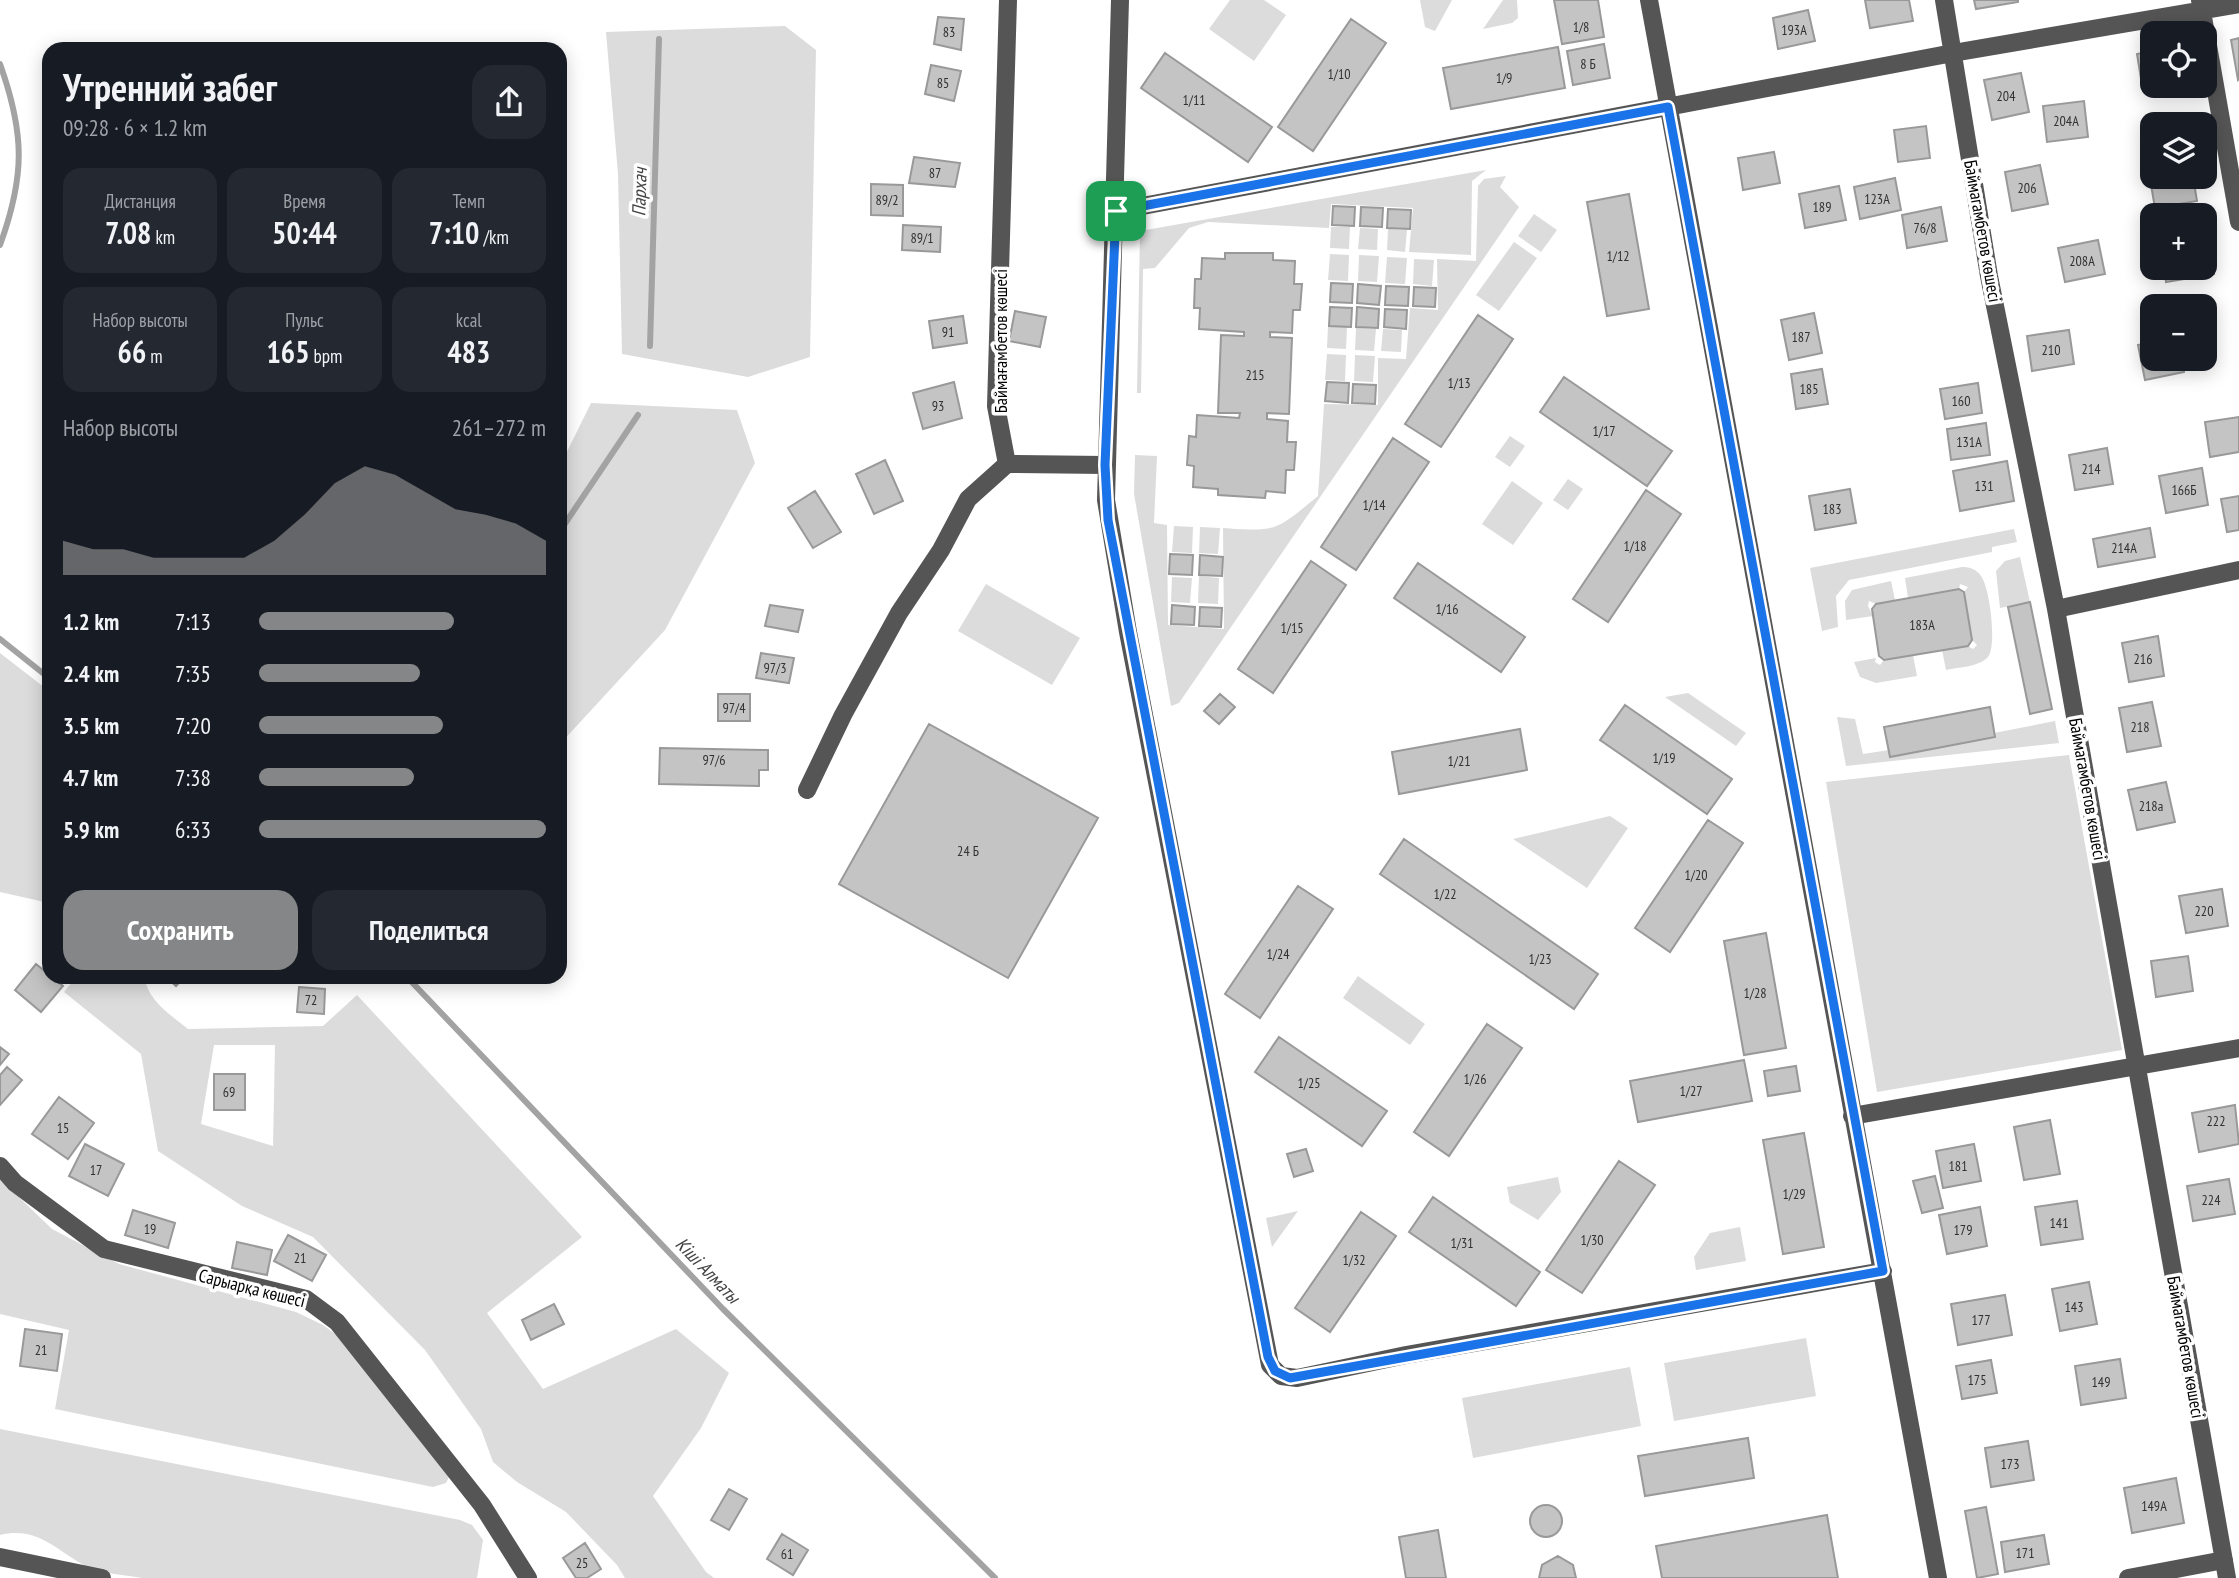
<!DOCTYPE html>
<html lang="ru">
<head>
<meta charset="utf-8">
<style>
	body { margin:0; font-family:"PT Sans Narrow",sans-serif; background:#242831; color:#f1f3f6; height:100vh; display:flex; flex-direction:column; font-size:26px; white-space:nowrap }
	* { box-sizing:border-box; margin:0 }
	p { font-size:23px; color:#9ea1a6 }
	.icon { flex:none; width:38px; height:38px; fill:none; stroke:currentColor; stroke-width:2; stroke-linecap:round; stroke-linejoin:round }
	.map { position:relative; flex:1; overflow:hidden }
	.drawer { position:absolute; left:42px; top:42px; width:525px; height:942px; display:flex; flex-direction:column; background:#171b24; border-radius:21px; box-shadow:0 4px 18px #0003 }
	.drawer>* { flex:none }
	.controls { position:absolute; left:2140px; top:21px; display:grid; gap:14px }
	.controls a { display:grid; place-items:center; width:77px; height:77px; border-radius:14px; background:#171b24; box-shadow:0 4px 18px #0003; font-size:35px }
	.pin { position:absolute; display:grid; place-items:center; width:60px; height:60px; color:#fff; margin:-30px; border-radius:14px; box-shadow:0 4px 10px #0006 }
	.round { display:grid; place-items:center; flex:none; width:74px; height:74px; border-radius:21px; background:#242831 }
	.headline { display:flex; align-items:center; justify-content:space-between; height:119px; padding:0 21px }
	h1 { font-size:38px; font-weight:600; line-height:52px }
	.figures { display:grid; grid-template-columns:repeat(3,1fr); gap:10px; height:119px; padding:7px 21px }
	.figures div { display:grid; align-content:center; border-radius:18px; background:#242831; text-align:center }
	.figures b { font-size:30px; font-weight:600 }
	.figures small { font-size:19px; font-weight:400 }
	.figures p { font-size:19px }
	.chart { height:196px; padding:14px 21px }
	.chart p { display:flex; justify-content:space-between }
	.chart svg { width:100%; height:126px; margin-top:7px; fill:#858687; opacity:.7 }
	.cta { display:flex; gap:14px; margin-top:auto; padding:14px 21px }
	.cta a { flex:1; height:80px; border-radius:21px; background:#858687; color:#fff; font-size:28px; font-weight:600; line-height:80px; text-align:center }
	.cta a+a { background:#242831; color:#f1f3f6 }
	ul { padding:0 21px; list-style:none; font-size:23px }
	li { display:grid; grid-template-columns:112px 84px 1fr; align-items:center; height:52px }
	li i { height:18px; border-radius:9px; background:#858687 }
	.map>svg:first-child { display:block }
</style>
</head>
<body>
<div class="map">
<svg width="2239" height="1578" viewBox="0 0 2239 1578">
	<rect width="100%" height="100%" fill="#fff"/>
	<path fill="#dcdcdc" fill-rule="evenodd" d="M1230,0H1264L1286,15L1254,61L1209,29Z
		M1420,0H1452L1435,31L1425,27Z
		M1503,0H1517L1518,18L1512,23L1483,29Z
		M785,26L816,50L810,357L748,377L622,354L618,174L606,32Z
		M1486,170L1472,181L1471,255L1409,252L1413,208L1331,204L1329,228L1208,222L1189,228L1155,268L1143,269L1141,393H1137L1140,231Z
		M1506,176L1500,187L1519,207L1179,703L1171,706L1134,494L1135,455L1157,456L1154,523L1167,525L1168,625L1224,629L1223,528C1278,532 1275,531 1318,496L1324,404L1378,405V358L1406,359L1410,308L1438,310L1437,259L1476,261L1478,186L1484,179Z
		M1534,214L1557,230L1541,252L1518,236Z
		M1331,227H1350L1349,249L1330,248Z
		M1360,228L1378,229L1377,250L1358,249Z
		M1388,229L1407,230L1405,252L1387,250Z
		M1514,242L1537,258L1499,311L1476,295Z
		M1330,254L1349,255L1348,281L1328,280Z
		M1359,255L1379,256L1377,282L1358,281Z
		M1387,257L1407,258L1405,284L1385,283Z
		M1414,259L1434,260L1432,286L1413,284Z
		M1328,326L1347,327L1346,349L1327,348Z
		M1356,328L1376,329L1374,351L1355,350Z
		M1383,329L1402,330L1401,352L1381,351Z
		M1327,354L1346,355L1345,381L1325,380Z
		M1355,355L1375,356L1373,382L1354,381Z
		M591,403L737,410L755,463L665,630L560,744V466Z
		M1510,436L1525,446L1510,467L1495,457Z
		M1568,479L1583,489L1568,510L1553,500Z
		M1512,481L1543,503L1513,545L1482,524Z
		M1174,526L1193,527L1192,553L1172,552Z
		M1200,527L1220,528L1218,554L1199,553Z
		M2014,529L2017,542L1992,547V552L1849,580L1836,596L1838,627L1822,631L1810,568Z
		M2020,557L2030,602L2000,608L1996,571L2005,561Z
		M1962,567C1970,567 1976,569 1981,576C1990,588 1997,646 1988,657C1979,667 1959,667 1946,670L1942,650L1968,646L1973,649L1977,645L1972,640L1964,592L1968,587L1960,584L1959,589L1908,598L1905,578Z
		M1199,576L1219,578L1218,604L1198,603Z
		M1172,577L1192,578L1190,603L1171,602Z
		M1891,581L1895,600L1876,604L1869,601L1868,606L1873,616L1846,620L1845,601L1852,590Z
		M986,584L1080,638L1052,685L958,631Z
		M0,653L49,691V903L0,892Z
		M1913,655L1917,676L1876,683L1860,677L1854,662L1876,658L1875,662L1880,665L1884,660Z
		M1688,693L1746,733L1736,746L1665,697Z
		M1837,717L1855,719L1863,754L1889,750L1890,757L1995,737L1994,733L2055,721L2059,743L1846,766Z
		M2069,755L2122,1050L1877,1092L1826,782Z
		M1610,816L1628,828L1587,888L1513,839Z
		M1358,976L1425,1024L1410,1045L1343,998Z
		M69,977H145C146,999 172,1016 188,1029L323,1026L357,995L582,1237L487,1313L543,1389L676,1329L729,1373L701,1428L653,1496L706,1572L714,1578H625L617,1565L566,1512L517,1482L493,1462L481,1429L425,1350L313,1237L242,1206L158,1151L141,1054L64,992L73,981ZM214,1045H275L273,1146L201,1124Z
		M1558,1177L1561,1192L1538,1220L1510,1203L1507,1187Z
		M0,1179L52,1229L119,1264L296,1312L323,1325L338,1336L449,1477L446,1483L433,1487L55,1409L69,1330L0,1314Z
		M1298,1211L1272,1247L1266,1218Z
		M1740,1227L1746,1261L1696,1270L1694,1257L1710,1233Z
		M1806,1338L1816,1396L1674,1421L1664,1363Z
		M1630,1367L1641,1426L1473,1458L1462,1398Z
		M0,1429L460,1520L472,1525L483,1540L477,1578H142C126,1575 107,1574 92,1569C61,1556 41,1525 0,1535Z"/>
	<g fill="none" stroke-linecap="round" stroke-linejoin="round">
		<path stroke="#a3a3a3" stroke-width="6" d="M0,64C25,134 25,176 0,245
			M650,346L659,39
			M560,531L638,415
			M0,639L49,678
			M406,976L723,1309L995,1578"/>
	</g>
	<path fill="#c4c4c4" stroke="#999" stroke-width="2" d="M1554,0H1598L1604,37L1562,44Z
		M1865,0H1909L1913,21L1870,28Z
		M1974,0H2018V2L1976,9Z
		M1808,10L1815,41L1778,49L1773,18Z
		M938,17L964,19L961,50L934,44Z
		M1351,19L1386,43L1313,151L1278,127Z
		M2239,38V79L2238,80L2231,40Z
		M1604,44L1610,78L1573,85L1567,51Z
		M1558,47L1565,88L1451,109L1443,68Z
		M2152,51V86H2179L2143,91L2137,54Z
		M1165,53L1272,127L1248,162L1141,88Z
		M931,65L961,71L954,101L925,94Z
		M2021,73L2029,112L1992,120L1984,80Z
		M2084,101L2088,137L2047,142L2043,106Z
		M1926,126L1930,158L1898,162L1894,130Z
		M1774,152L1780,183L1743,190L1738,158Z
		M914,157L960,163L955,187L909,183Z
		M2040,165L2048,204L2012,211L2005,172Z
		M2149,173H2152V177H2193L2197,201L2155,208Z
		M1895,178L1901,210L1860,219L1854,187Z
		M871,184L903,185V216L871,215Z
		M1839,186L1846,220L1805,228L1799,194Z
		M1629,194L1649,309L1607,316L1587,202Z
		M1333,206L1355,207L1354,226L1332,225Z
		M1361,207L1383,208L1382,227L1360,226Z
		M1941,207L1947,241L1907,248L1902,215Z
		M1388,209L1411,210L1410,229L1387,228Z
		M903,225L941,227L940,252L902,250Z
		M2208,234L2214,274L2166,282L2164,268H2205V235Z
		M2098,240L2105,274L2065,282L2058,248Z
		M1225,253H1273V260L1295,261L1294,284H1302L1300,310H1293L1292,333L1270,332V337L1292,338L1289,414L1267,413V419L1288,421L1287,442H1296L1294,470H1286L1285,493L1266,491L1265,498L1218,495V489L1193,487L1194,466L1187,465L1189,436L1196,437L1197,415L1239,418L1240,413H1218L1221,335L1244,336V332L1199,329L1200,308H1194L1195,279H1201L1202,258L1225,259Z
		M1331,283L1353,284L1352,303L1330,302Z
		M1358,284L1381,286L1379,305L1357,303Z
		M1386,286L1409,287L1408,306L1385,305Z
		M1414,287L1436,288L1435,307L1413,306Z
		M1330,307L1352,308L1351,327L1329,326Z
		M1357,307L1379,309L1378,328L1356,327Z
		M1385,309L1407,310L1406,329L1384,327Z
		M1015,311L1046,317L1040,347L1009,341Z
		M1814,313L1822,353L1789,360L1781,320Z
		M1478,315L1513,339L1441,447L1405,424Z
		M963,316L967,343L933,348L929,321Z
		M2069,330L2074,364L2032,371L2027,336Z
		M2152,342V359H2182L2184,372L2145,380L2138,345Z
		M1822,369L1828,404L1796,409L1791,374Z
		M1564,377L1672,451L1647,486L1540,412Z
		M954,382L962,418L923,429L913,393Z
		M1327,382L1349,383L1348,403L1325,401Z
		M1978,383L1982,413L1945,419L1940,389Z
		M1353,384L1376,385L1375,404L1352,403Z
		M2239,417V452L2210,457L2205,422Z
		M1986,423L1990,455L1951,460L1947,429Z
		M1393,438L1429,462L1356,570L1321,547Z
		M2107,448L2113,484L2075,490L2069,455Z
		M885,460L903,501L874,514L856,474Z
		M2007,461L2014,501L1960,511L1953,471Z
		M2202,468L2208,505L2166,513L2159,476Z
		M1850,489L1856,523L1815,530L1809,496Z
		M1646,490L1681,514L1608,622L1573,599Z
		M815,491L841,532L813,548L788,508Z
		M2239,496V530L2227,532L2221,499Z
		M2150,528L2155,557L2098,567L2093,539Z
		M1170,554L1193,555L1192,575L1169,574Z
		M1200,555L1223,557L1222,576L1199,575Z
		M1311,561L1346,585L1273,693L1238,669Z
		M1418,563L1525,637L1501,672L1394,598Z
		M1959,589L1964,592L1972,640L1968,646L1884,660L1879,656L1872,609L1876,604Z
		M2030,602L2052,709L2030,714L2008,607Z
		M770,605L803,610L798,632L765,626Z
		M1172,605L1195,607L1194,625L1171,624Z
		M1200,607L1222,608L1221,627L1199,626Z
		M2158,636L2164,676L2129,682L2122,643Z
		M761,653L794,658L789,683L756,678Z
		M718,694H750V721H718Z
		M1220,694L1235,707L1219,724L1204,711Z
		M2152,702L2161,746L2127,752L2119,708Z
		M1625,705L1732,779L1707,814L1600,740Z
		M1990,707L1995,737L1890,757L1884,727Z
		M929,724L1098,818L1008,978L839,884Z
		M1520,729L1527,770L1399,794L1392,752Z
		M660,748L768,750V770H759V786L659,784Z
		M2166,782L2175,822L2137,830L2128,790Z
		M1708,820L1743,843L1670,952L1635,928Z
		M1404,839L1598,974L1574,1009L1380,874Z
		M1298,886L1333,909L1260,1018L1225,994Z
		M2222,889L2228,926L2186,933L2179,896Z
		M1766,933L1786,1048L1744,1055L1724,941Z
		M2188,956L2193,991L2156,997L2151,961Z
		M36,964L63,986L41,1012L15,990Z
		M165,976H185L176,986Z
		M299,987L325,989L324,1014L297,1012Z
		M1487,1024L1522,1048L1449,1156L1414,1132Z
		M1279,1037L1387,1111L1362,1146L1255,1072Z
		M0,1047L9,1054L0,1065Z
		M1744,1060L1752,1101L1638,1122L1630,1081Z
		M1796,1066L1800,1091L1768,1096L1764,1071Z
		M7,1067L22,1080L0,1105V1075Z
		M214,1074H245V1110H214Z
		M59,1097L94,1123L68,1159L32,1134Z
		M2235,1105L2239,1144L2199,1152L2192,1113Z
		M2050,1120L2060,1174L2024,1180L2014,1127Z
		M1804,1133L1824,1247L1783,1254L1763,1140Z
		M85,1144L124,1164L108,1196L69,1176Z
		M1974,1144L1981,1181L1943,1188L1936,1151Z
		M1306,1149L1313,1171L1294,1177L1287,1154Z
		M1619,1161L1655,1185L1582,1293L1546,1270Z
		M1935,1176L1943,1208L1922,1213L1913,1181Z
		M2229,1179L2235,1214L2193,1221L2187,1186Z
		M1433,1197L1540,1272L1516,1306L1409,1232Z
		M2077,1201L2083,1239L2041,1245L2035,1207Z
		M1980,1207L1987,1246L1947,1254L1939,1215Z
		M133,1210L175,1223L168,1248L125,1235Z
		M1361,1212L1396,1236L1330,1332L1295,1308Z
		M288,1235L326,1255L312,1281L274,1261Z
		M237,1242L272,1250L267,1275L232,1268Z
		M2089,1282L2097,1324L2060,1331L2052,1289Z
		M2005,1295L2012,1335L1958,1345L1951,1304Z
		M554,1304L564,1324L531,1340L522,1320Z
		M25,1329L62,1334L57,1371L20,1366Z
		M2120,1359L2126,1398L2081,1405L2075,1366Z
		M1991,1360L1997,1393L1962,1399L1956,1366Z
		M1748,1438L1754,1478L1645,1496L1638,1456Z
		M2028,1441L2034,1480L1991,1487L1985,1448Z
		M2176,1478L2184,1523L2132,1533L2124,1488Z
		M729,1489L747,1499L729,1530L711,1520Z
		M1530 1521a16 16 0 1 1 32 0a16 16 0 1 1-32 0Z
		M1986,1507L1998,1574L1977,1578L1965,1511Z
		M1827,1515L1838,1578H1662L1656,1546Z
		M1438,1530L1446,1578H1406L1399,1537Z
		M782,1534L808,1550L793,1575L767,1559Z
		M2044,1535L2049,1564L2005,1572L2001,1542Z
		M585,1543L601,1569L587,1578H576L563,1558Z
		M1558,1556L1573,1565L1576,1578H1539L1542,1565Z"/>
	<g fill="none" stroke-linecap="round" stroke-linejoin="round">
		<path stroke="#555" stroke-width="18" d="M1120,0L1106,500L1128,632L1270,1365L1281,1376L1297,1378L1406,1355L1883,1271
			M1649,0L1938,1578
			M1944,0L1989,276L2056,609L2227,1578
			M2200,0L2239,222
			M1116,211L1953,53L2239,4
			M1007,464L1105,465
			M2056,609L2239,570
			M807,790L843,715L899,613L941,550L968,499L1007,464L996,406L1008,0
			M1852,1116L2239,1048
			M0,1166L15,1183L104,1249L306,1299L337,1322L482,1505L528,1578
			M0,1557L102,1578
			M2128,1578L2224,1560"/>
	</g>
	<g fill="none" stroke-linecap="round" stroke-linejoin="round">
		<defs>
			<path id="route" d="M1668,107L1883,1271L1290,1378L1275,1371L1268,1357L1108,520L1105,465L1116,211Z"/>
		</defs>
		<use href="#route" stroke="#fff" stroke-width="14"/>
		<use href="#route" stroke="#1a73e8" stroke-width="9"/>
	</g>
	<g text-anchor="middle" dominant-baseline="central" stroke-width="7" stroke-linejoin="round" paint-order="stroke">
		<g font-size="14" fill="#313131">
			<text x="1581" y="27">1/8</text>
			<text x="1794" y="30">193А</text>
			<text x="949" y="32">83</text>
			<text x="1588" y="64">8 Б</text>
			<text x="1339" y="74">1/10</text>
			<text x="1504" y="78">1/9</text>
			<text x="943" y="83">85</text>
			<text x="2006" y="96">204</text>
			<text x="1194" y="100">1/11</text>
			<text x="2066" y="121">204А</text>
			<text x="935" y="173">87</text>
			<text x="2027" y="188">206</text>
			<text x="1877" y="199">123А</text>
			<text x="887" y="200">89/2</text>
			<text x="1822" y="207">189</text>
			<text x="1925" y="228">76/8</text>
			<text x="922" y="238">89/1</text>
			<text x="1618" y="256">1/12</text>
			<text x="2082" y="261">208А</text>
			<text x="948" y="332">91</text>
			<text x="1801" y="337">187</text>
			<text x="2051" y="350">210</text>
			<text x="1255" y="375">215</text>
			<text x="1459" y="383">1/13</text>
			<text x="1809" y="389">185</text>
			<text x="1961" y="401">160</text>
			<text x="938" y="406">93</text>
			<text x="1604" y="431">1/17</text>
			<text x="1969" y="442">131А</text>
			<text x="2091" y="469">214</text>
			<text x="1984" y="486">131</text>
			<text x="2184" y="490">166Б</text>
			<text x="1374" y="505">1/14</text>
			<text x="1832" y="509">183</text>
			<text x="1635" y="546">1/18</text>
			<text x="2124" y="548">214А</text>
			<text x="1447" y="609">1/16</text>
			<text x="1922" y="625">183А</text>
			<text x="1292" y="628">1/15</text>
			<text x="2143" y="659">216</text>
			<text x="775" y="668">97/3</text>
			<text x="734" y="708">97/4</text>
			<text x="2140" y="727">218</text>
			<text x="1664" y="758">1/19</text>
			<text x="714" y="760">97/6</text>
			<text x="1459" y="761">1/21</text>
			<text x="2151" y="806">218а</text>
			<text x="968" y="851">24 Б</text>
			<text x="1696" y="875">1/20</text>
			<text x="1445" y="894">1/22</text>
			<text x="2204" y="911">220</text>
			<text x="1278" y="954">1/24</text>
			<text x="1540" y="959">1/23</text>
			<text x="1755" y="993">1/28</text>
			<text x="311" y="1000">72</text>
			<text x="1475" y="1079">1/26</text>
			<text x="1309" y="1083">1/25</text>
			<text x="1691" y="1091">1/27</text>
			<text x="229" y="1092">69</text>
			<text x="2216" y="1121">222</text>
			<text x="63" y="1128">15</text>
			<text x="1958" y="1166">181</text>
			<text x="96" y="1170">17</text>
			<text x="1794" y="1194">1/29</text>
			<text x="2211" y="1200">224</text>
			<text x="2059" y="1223">141</text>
			<text x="150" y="1229">19</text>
			<text x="1963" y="1230">179</text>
			<text x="1592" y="1240">1/30</text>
			<text x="1462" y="1243">1/31</text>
			<text x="300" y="1258">21</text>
			<text x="1354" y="1260">1/32</text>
			<text x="2074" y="1307">143</text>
			<text x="1981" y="1320">177</text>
			<text x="41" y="1350">21</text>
			<text x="1977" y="1380">175</text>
			<text x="2101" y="1382">149</text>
			<text x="2010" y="1464">173</text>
			<text x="2154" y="1506">149А</text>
			<text x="2025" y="1553">171</text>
			<text x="787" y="1554">61</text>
			<text x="582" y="1563">25</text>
		</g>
		<g font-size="18" fill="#000" stroke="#fff">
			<text transform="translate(1983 231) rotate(80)">Баймагамбетов көшесі</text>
			<text transform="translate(1000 341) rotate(-90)">Баймағамбетов көшесі</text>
			<text transform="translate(2088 789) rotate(80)">Баймагамбетов көшесі</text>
			<text transform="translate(252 1288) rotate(14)">Сарыарқа көшесі</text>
			<text transform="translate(2186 1347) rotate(80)">Баймагамбетов көшесі</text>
		</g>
		<g font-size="19" font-style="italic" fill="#444" stroke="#fff">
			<text transform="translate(639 192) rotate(-88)">Пархач</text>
			<text transform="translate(708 1270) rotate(46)">Кіші Алматы</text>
		</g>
	</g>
</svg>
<div class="controls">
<a><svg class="icon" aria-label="locate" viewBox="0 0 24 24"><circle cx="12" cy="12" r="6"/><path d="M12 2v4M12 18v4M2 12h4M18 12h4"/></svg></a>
<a><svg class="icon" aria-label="layers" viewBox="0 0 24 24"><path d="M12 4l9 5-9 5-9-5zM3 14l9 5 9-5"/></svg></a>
<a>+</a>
<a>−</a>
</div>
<div class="pin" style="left:1116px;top:211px;background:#1e9e55"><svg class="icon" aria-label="arrive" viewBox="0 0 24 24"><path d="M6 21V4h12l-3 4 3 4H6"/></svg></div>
<section class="drawer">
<div class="headline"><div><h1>Утренний забег</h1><p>09:28 · 6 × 1.2 km</p></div><a class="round"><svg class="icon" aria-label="share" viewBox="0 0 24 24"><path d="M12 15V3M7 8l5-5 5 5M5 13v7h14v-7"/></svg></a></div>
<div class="figures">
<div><p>Дистанция</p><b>7.08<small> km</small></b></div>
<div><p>Время</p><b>50:44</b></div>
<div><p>Темп</p><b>7:10<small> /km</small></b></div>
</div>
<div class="figures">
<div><p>Набор высоты</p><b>66<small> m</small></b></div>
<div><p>Пульс</p><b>165<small> bpm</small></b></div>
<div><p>kcal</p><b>483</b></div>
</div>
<div class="chart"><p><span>Набор высоты</span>261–272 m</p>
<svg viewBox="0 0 160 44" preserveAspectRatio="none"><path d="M0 44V32L10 35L20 35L30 38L40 38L50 38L60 38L70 32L80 23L90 12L100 6L110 9L120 15L130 21L140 23L150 26L160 32V44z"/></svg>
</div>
<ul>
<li><b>1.2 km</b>7:13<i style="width:68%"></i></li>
<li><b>2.4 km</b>7:35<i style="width:56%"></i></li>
<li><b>3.5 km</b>7:20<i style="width:64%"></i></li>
<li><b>4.7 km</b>7:38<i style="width:54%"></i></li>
<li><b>5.9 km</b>6:33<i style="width:100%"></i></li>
</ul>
<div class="cta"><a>Сохранить</a><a>Поделиться</a></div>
</section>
</div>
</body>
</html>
